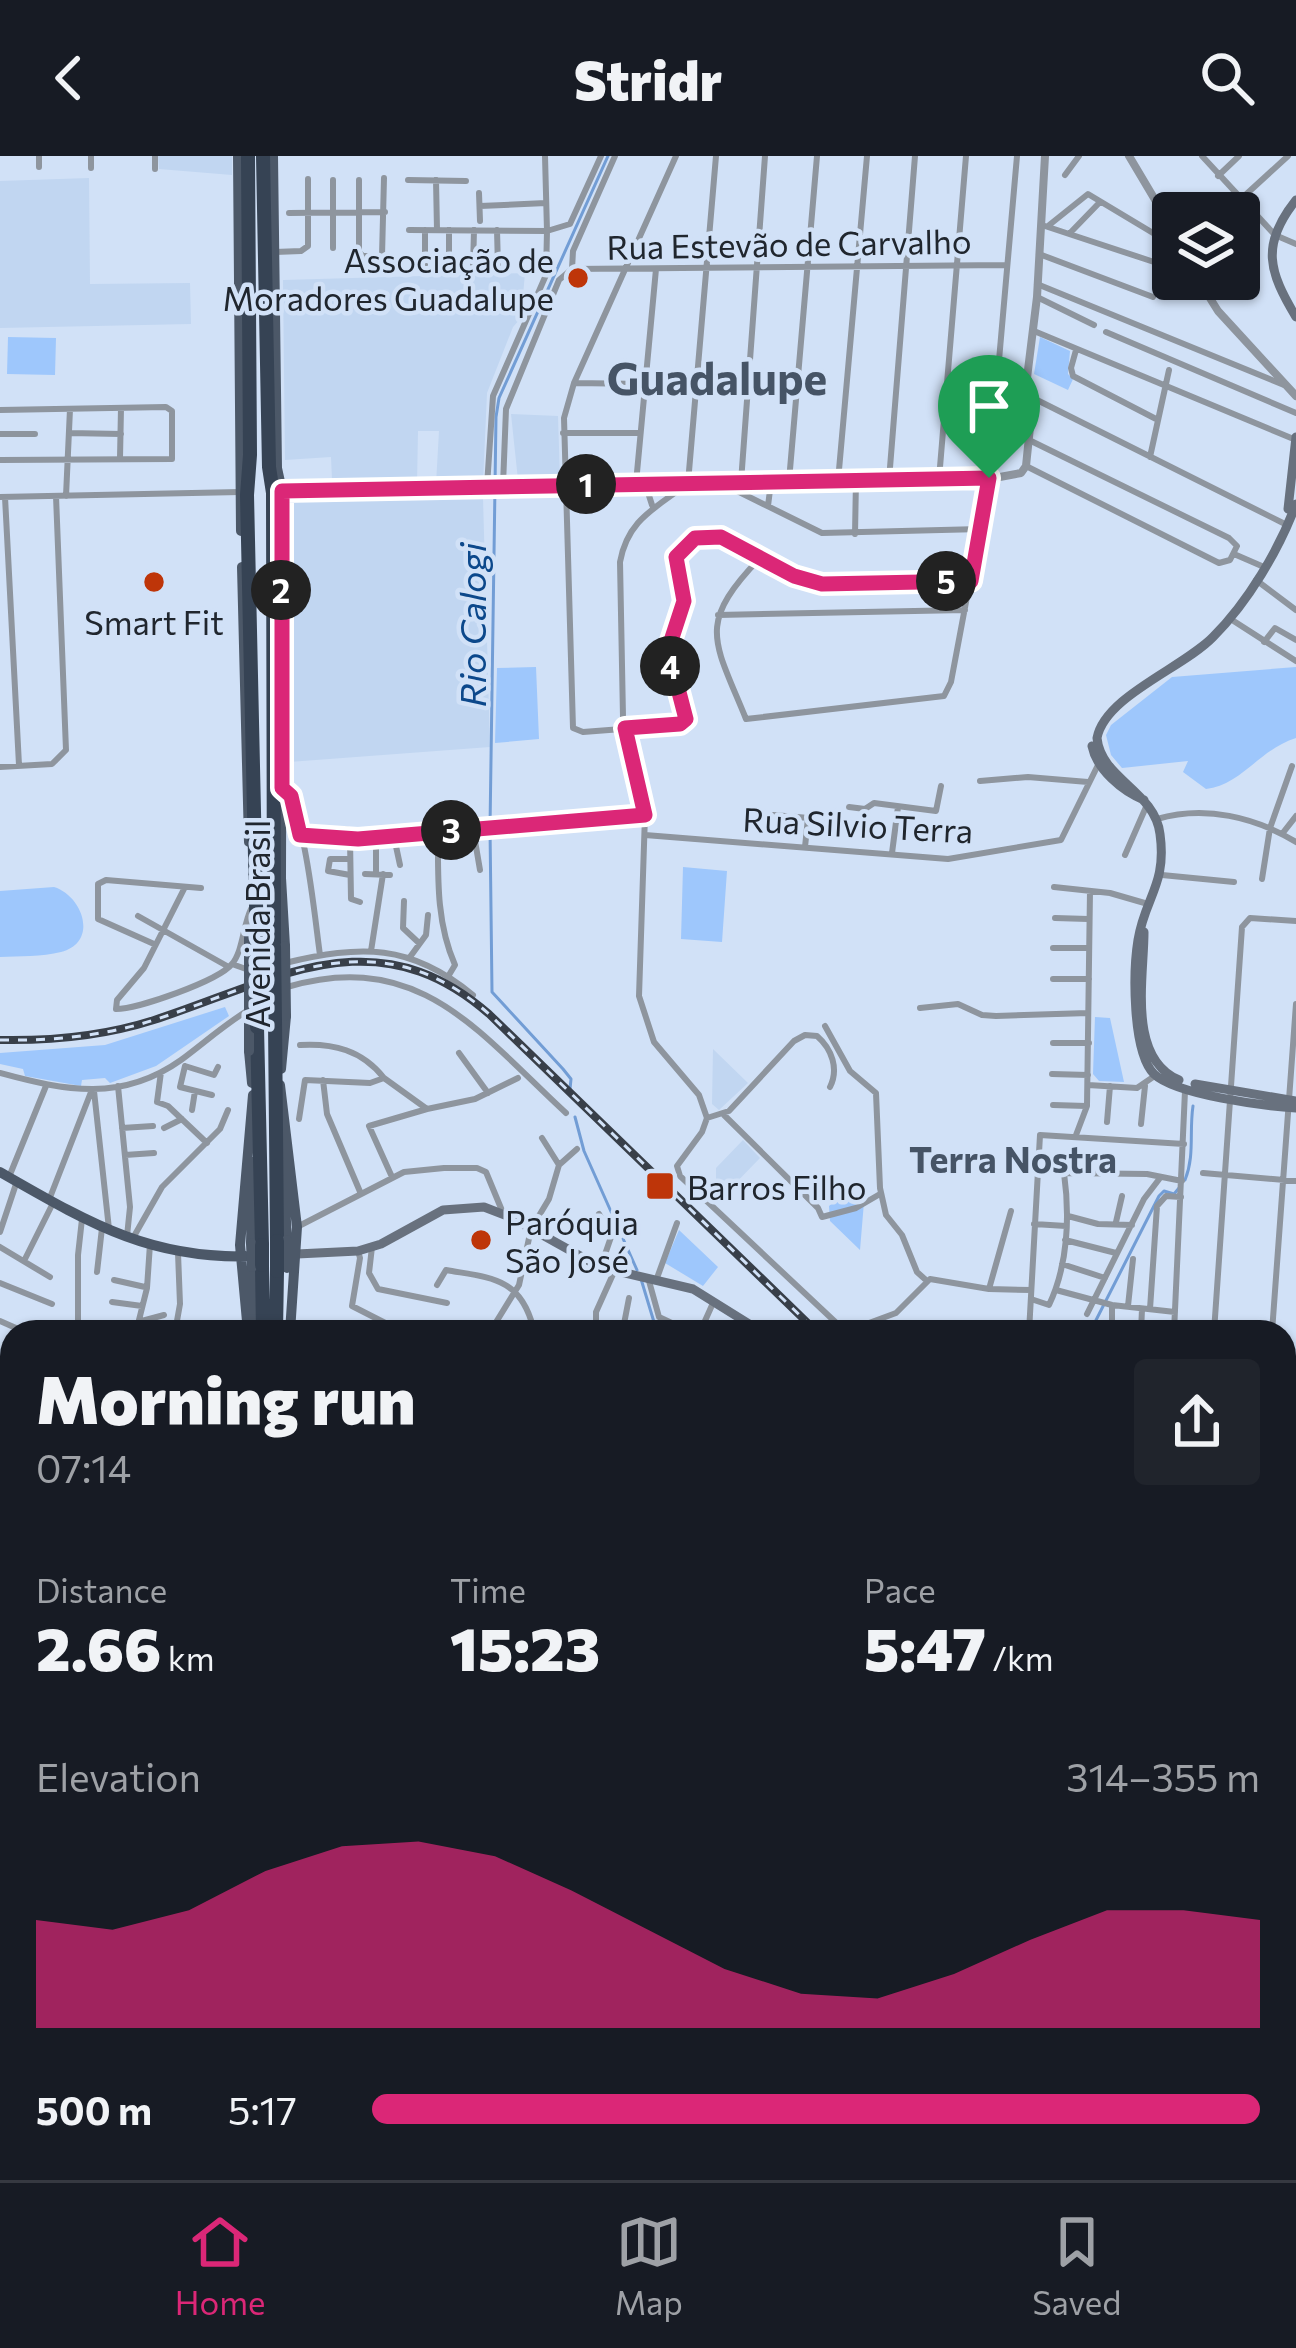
<!DOCTYPE html>
<html lang="en">
<head>
<meta charset="utf-8">
<style>
	body { margin:0; font-family:Commissioner,sans-serif; background:#20242c; color:#f1f3f6; height:100vh; display:flex; flex-direction:column; font-size:45px; white-space:nowrap }
	* { box-sizing:border-box; margin:0 }
	p { font-size:39px; color:#9ea1a6 }
	.icon { flex:none; width:66px; height:66px; fill:none; stroke:currentColor; stroke-width:2; stroke-linecap:round; stroke-linejoin:round }
	.map { position:relative; flex:1; overflow:hidden }
	.panel { position:absolute; left:0px; top:1164px; width:1296px; height:861px; display:flex; flex-direction:column; background:#171b24; border-radius:36px 36px 0 0; box-shadow:0 3px 9px #0004 }
	.panel>* { flex:none }
	.controls { position:absolute; left:1152px; top:36px; display:grid; gap:24px }
	.controls a { display:grid; place-items:center; width:108px; height:108px; border-radius:12px; background:#171b24; box-shadow:0 3px 9px #0004; font-size:60px }
	.pin { position:absolute; display:grid; place-items:center; width:102px; height:102px; color:#fff; margin:-123px -51px; border-radius:50% 50% 50% 0; rotate:-45deg; box-shadow:0 0 12px #0007 }
	.pin .icon { rotate:45deg }
	.km { position:absolute; width:60px; height:60px; margin:-30px; border-radius:50%; background:#222; color:#fff; font-size:33px; line-height:60px; text-align:center }
	.round { display:grid; place-items:center; flex:none; width:126px; height:126px; border-radius:12px; background:#20242c }
	.overview { display:flex; align-items:center; justify-content:space-between; height:204px; padding:0 36px }
	h1 { font-size:66px; font-weight:800; line-height:90px }
	.stats { display:grid; grid-template-columns:repeat(3,1fr); gap:18px; height:204px; padding:12px 36px }
	.stats div { display:grid; align-content:center }
	.stats b { font-size:60px; font-weight:800 }
	.stats small { font-size:33px; font-weight:400 }
	.stats p { font-size:33px }
	.chart { height:336px; padding:24px 36px }
	.chart p { display:flex; justify-content:space-between }
	.chart svg { width:100%; height:216px; margin-top:12px; fill:#db2777; opacity:.7 }
	ul { padding:0 36px; list-style:none; font-size:39px }
	li { display:grid; grid-template-columns:192px 144px 1fr; align-items:center; height:90px }
	li i { height:30px; border-radius:15px; background:#db2777 }
	header { display:flex; justify-content:space-between; align-items:center; height:156px; padding:0 36px; background:#171b24; font-size:54px; font-weight:800 }
	.tab-bar { display:flex; justify-content:space-around; align-items:center; height:168px; border-top:3px solid #363941; background:#171b24; font-size:33px; color:#9ea1a6 }
	.tab-bar a { display:grid; justify-items:center; gap:6px }
	.tab-bar .selected { color:#db2777 }
	.map>svg:first-child { display:block }
</style>
</head>
<body>
<header><svg class="icon" aria-label="back" viewBox="0 0 24 24"><path d="M15 5l-7 7 7 7"/></svg>Stridr<svg class="icon" aria-label="search" viewBox="0 0 24 24"><circle cx="10" cy="10" r="6"/><path d="M15 15l6 6"/></svg></header>
<div class="map">
<svg width="1296" height="2024" viewBox="0 0 1296 2024">
	<rect width="100%" height="100%" fill="#d1e1f7"/>
	<path fill="#c1d6f1" d="M158,0H232V19L159,13Z
		M89,22L90,128L190,127L191,168L0,172V25Z
		M525,117L521,162L513,171L487,237L483,327L436,328L439,275H418L417,328L332,324L331,301L285,304L283,124Z
		M511,258L558,260L560,324H518Z
		M285,339L483,342L490,591L289,606Z
		M713,893L748,927L719,954L712,948Z
		M743,984L760,1002L728,1035L716,1024V1012Z"/>
	<path fill="#9ec7fc" d="M8,181L56,182L55,219L7,218Z
		M1040,181L1070,195L1068,218L1073,223L1068,234L1034,218Z
		M536,511L539,583L495,587L497,512Z
		M1296,511V582C1260,593 1240,630 1206,633L1183,616L1188,605L1122,612L1111,599L1106,579L1111,569L1172,521Z
		M683,711L727,715L722,786L681,783Z
		M54,731C83,740 99,786 61,796C42,801 19,800 0,801V735Z
		M225,851L229,860L156,910L110,927L105,922L82,924L81,930L25,920L23,913L0,908V897L105,889Z
		M1095,861L1110,862L1124,926L1099,925L1093,918Z
		M836,1044L864,1046L860,1094L830,1065L829,1050Z
		M679,1074L718,1111L703,1130L665,1107Z"/>
	<g fill="none" stroke-linecap="round" stroke-linejoin="round">
		<path stroke="#729dd5" stroke-width="3" d="M570,933L571,923L563,913L492,836L490,672L496,261L499,242L608,0
			M575,961L584,995L637,1114
			M1185,1024C1195,999 1189,977 1193,950
			M641,1123L657,1176
			M1090,1176L1159,1040L1164,1035L1174,1038L1179,1032"/>
		<path stroke="#729dd5" stroke-width="9" d="M0,1257L12,1259
			M0,1860L12,1855"/>
		<path stroke="#8e959e" stroke-width="6" d="M39,0V11
			M91,0V12
			M155,0V13
			M676,0L574,227L564,262L573,572L583,576L674,569L686,564L669,502L671,481L684,445L676,401L695,382C733,372 772,416 808,426C843,435 931,426 971,425
			M716,0L688,327C657,352 628,362 620,406L623,561L645,659L639,840L654,886L699,939L707,962L702,976L677,1010L680,1020L846,1176
			M1202,0L1275,79L1296,88
			M1065,19L1079,0
			M1218,20L1239,0
			M333,24V92
			M359,24V96L363,100H382L384,22
			M408,24L466,25
			M436,24L437,74
			M479,37L480,65
			M1241,43L1288,0
			M480,50L546,47
			M289,57L385,56
			M1045,70L1154,106L1173,105
			M1048,70L1088,38L1163,83L1173,82
			M409,74L547,75L545,0
			M425,74V112
			M449,74V112
			M497,74L498,111
			M1070,77L1100,46
			M275,96L301,95L308,90V23
			M1039,98L1153,141
			M473,112L474,74
			M572,113L1006,109
			M1037,128L1284,229
			M1037,141L1094,169
			M1034,175L1296,284
			M1106,176L1296,257
			M1076,194L1071,212L1073,220L1158,264
			M574,227L644,228
			M1033,242L1287,369
			M0,254L166,251L172,255V303L0,304
			M69,277L121,278
			M563,277H640
			M0,278H35
			M1150,301L1169,214
			M120,302L121,252
			M1026,310L1219,407L1230,404L1237,390L1229,382L1027,283
			M939,323L966,0
			M889,324L915,0
			M789,325L817,0
			M838,325L867,0
			M741,326L765,0
			M636,327L656,113
			M645,327L652,349
			M503,329L506,253L559,124L572,113L573,95L615,0
			M487,330L493,240L546,119L547,75L570,68L601,0
			M727,330L822,377L981,373
			M66,340L70,253
			M0,341L240,336
			M5,341L19,609
			M768,350L771,326
			M855,378L856,324
			M1234,398L1264,411
			M759,403C696,469 714,484 746,563L944,540L951,526L988,329L1017,0
			M1256,424L1296,454
			M718,459L965,454
			M1229,462L1296,505
			M1264,486L1275,472L1296,484
			M0,611L52,608L66,594L56,340
			M980,625L1028,621L1088,626
			M282,633C305,651 315,765 320,799
			M849,651L865,653L874,647L936,655L941,630
			M773,659L833,664
			M1157,663C1205,649 1255,661 1296,686
			M341,673L349,674L358,683
			M473,673L480,714
			M438,675C438,720 436,766 455,809L449,819
			M1282,678L1296,660
			M300,679L358,683L645,659
			M645,679L948,703L1061,684L1100,605
			M394,681L400,709
			M376,682V718
			M350,683L351,743L360,746
			M805,691L808,662
			M892,697L898,651
			M1125,699L1146,651
			M350,703H330L328,715L350,719
			M365,718L390,719
			M1162,719L1234,726
			M1262,723L1270,672L1292,610
			M1054,731L1110,737L1148,748
			M404,745L403,772L419,787
			M138,760L227,810
			M1055,762L1088,763
			M154,788L98,763V728L106,724L201,732
			M1053,792H1089
			M371,795L383,718
			M410,801L426,779L428,759
			M285,807C361,789 410,787 473,839
			M232,808L246,813L273,810
			M1053,823H1089
			M287,831C420,792 479,877 566,957
			M920,852L958,848L982,859L996,860L1088,857
			M116,853C138,853 218,825 232,808C243,795 243,769 251,753
			M116,853L117,844L144,812L184,733
			M825,870L850,915L876,937L880,1032L886,1059L902,1079L917,1116L927,1125
			M1053,887H1089
			M300,889C333,887 362,894 384,922
			M459,897L488,937
			M185,910L180,931L212,939
			M185,910L214,919L218,911
			M161,916L157,946L168,950L207,987
			M0,917C66,935 122,946 181,904C204,887 225,868 250,853
			M1052,918L1088,919
			M323,924L327,958L361,1038
			M1088,929L1137,932L1156,919
			M118,930L130,1051L127,1080
			M94,935L109,1073
			M1053,949L1086,950
			M192,954L195,935
			M724,959L818,1052L822,1061L856,1052L880,1038
			M707,962L729,955L794,885L805,879L817,880C832,893 839,913 830,931
			M299,963L305,924L370,927L384,922L427,953L475,943L518,922
			M1107,966L1110,930
			M1141,968L1145,930
			M122,972L153,970
			M164,972L182,963
			M1076,979L1087,950L1090,735
			M542,982L559,1009
			M125,999L154,997
			M1036,1011L1064,1017L1147,1018L1182,1025
			M1203,1017L1296,1025
			M9,1021L46,930
			M392,1021L369,970L427,953
			M49,1044L91,936
			M599,1058L611,1081L601,1110
			M1068,1060L1098,1068L1132,1069
			M1116,1066L1122,1040
			M1034,1068L1066,1070
			M297,1071L404,1016L444,1012H477L486,1016L503,1057
			M0,1076L16,1028
			M133,1082L162,1031L220,973L228,954
			M1065,1084L1116,1097
			M0,1091L50,1121
			M372,1091L369,1117L378,1133L447,1147
			M358,1095L360,1102L352,1150L403,1176
			M24,1105L53,1047
			M1062,1108L1105,1122
			M97,1116L102,1072
			M657,1122L677,1067
			M114,1124L145,1131
			M649,1125L659,1161L676,1169
			M0,1127L52,1148
			M437,1129L446,1114C490,1122 520,1121 533,1171
			M989,1133L1011,1055
			M1056,1134L1112,1149L1175,1156
			M1031,1143L1049,1149C1068,1109 1070,1060 1064,1017
			M112,1146L142,1150
			M1128,1150L1133,1103
			M1150,1153L1157,1050L1166,1040L1181,1041
			M1087,1158L1144,1043L1160,1022
			M0,1165L25,1176
			M138,1166L164,1159
			M594,1170L645,1176
			M623,1173L629,1142
			M78,1176V1099L82,1063
			M106,1176L136,1174
			M136,1176L147,1132L150,1088
			M158,1176L177,1170
			M175,1176L180,1148L178,1097
			M490,1176L519,1129L531,1073L549,1043L559,1009L577,993
			M596,1176V1156L614,1116
			M700,1176L713,1147
			M859,1176L869,1167L896,1157L930,1123L989,1133L1031,1134
			M1029,1176L1040,979L1184,988
			M1112,1176V1149
			M1141,1176L1142,1153
			M1174,1176L1185,935
			M1214,1176L1242,771L1250,762L1296,765
			M1272,1176L1296,848
			M0,1204L12,1209
			M1284,1213L1296,1214
			M0,1243L12,1246
			M1284,1264L1296,1265
			M0,1268L12,1271
			M1284,1333L1296,1331
			M1284,1374L1296,1389
			M5,1389L12,1410
			M0,1391L12,1387
			M1284,1410L1296,1406
			M1284,1444L1296,1440
			M0,1461L12,1466
			M1284,1503L1296,1506
			M0,1515L12,1520
			M1284,1534L1296,1536
			M1284,1574L1296,1549
			M0,1579L12,1566
			M1284,1623L1296,1606
			M1284,1659L1296,1641
			M1284,1699L1296,1711
			M1284,1774L1296,1778
			M1284,1842L1296,1817
			M1284,1897L1292,1905L1290,1941
			M1284,1940L1296,1943
			M1284,1987V2001
			M0,1998L3,2024
			M777,2013L782,2024
			M829,2013L846,2024
			M869,2013L885,2024
			M1018,2013L1028,2024
			M1105,2013L1128,2024
			M1251,2013L1293,2024
			M470,2024L472,2013
			M801,2024L803,2013
			M927,2024L929,2013
			M996,2024L1001,2013
			M1137,2024L1144,2013
			M1213,2024L1219,2013"/>
		<path stroke="#8e959e" stroke-width="8" d="M1129,0L1173,74
			M1198,123L1218,155L1296,240
			M283,335L989,323L1021,317L1026,310L1033,242L1027,222L1037,141L1045,0
			M0,1421L12,1417"/>
		<path stroke="#68717e" stroke-width="9" d="M1296,44C1260,89 1269,116 1296,161
			M1296,348C1279,394 1248,446 1213,481C1183,512 1105,540 1097,582C1101,623 1155,635 1160,678C1167,729 1145,741 1138,784C1133,815 1132,896 1154,918C1176,939 1265,950 1296,952
			M1288,353L1296,281
			M1092,590C1097,614 1122,635 1144,644
			M1144,776C1144,822 1127,902 1179,924
			M1195,928L1296,945
			M297,1098L358,1095L381,1088L443,1054L484,1051L510,1061L600,1111L693,1133L762,1176
			M1284,1311L1296,1312
			M696,2024L707,2013
			M709,2024L718,2013"/>
		<path stroke="#4c5868" stroke-width="10" d="M238,0L241,375
			M273,0L277,312L282,335L281,722L285,790
			M242,411L249,686
			M249,895L252,927
			M281,913L286,860
			M280,929L297,1071L290,1176
			M282,992L287,1084
			M0,1016C89,1067 152,1105 257,1100
			M251,1087L253,1006
			M252,1111L256,1176
			M248,1176L240,1089L253,939
			M137,2024L139,2013
			M176,2024L178,2013"/>
		<path stroke="#364354" stroke-width="14" d="M248,0L250,299L247,339L257,791
			M263,0L269,311L273,337L274,790
			M275,865L277,1085
			M257,871L262,1089
			M262,1109L263,1176
			M276,1176L277,1115
			M144,2024L147,2013
			M168,2024L169,2013"/>
		<defs>
			<path id="rail" d="M0,884C52,885 104,880 154,864C275,825 375,758 489,858L817,1176
				M1284,1288L1296,1289"/>
		</defs>
		<use href="#rail" stroke="#383f49" stroke-width="8"/>
		<use href="#rail" stroke="#d1e1f7" stroke-width="3" stroke-dasharray="9" stroke-linecap="butt"/>
		<path stroke="#4c5868" stroke-width="10" d="M249,782V895
			M285,790L286,860
			M251,1087L252,1111
			M287,1112V1084"/>
		<path stroke="#364354" stroke-width="14" d="M274,790L275,865
			M257,791V871
			M262,1089V1109
			M277,1115V1085"/>
	</g>
	<g fill="none" stroke-linecap="round" stroke-linejoin="round">
		<defs>
			<path id="route" d="M989,322L971,425L822,428L794,420L721,381L695,382L676,401L684,445L668,494L686,563L680,568L625,572L645,659L358,683L300,679L291,640L282,632V335Z"/>
		</defs>
		<use href="#route" stroke="#fff" stroke-width="24"/>
		<use href="#route" stroke="#db2777" stroke-width="15"/>
	</g>
	<g fill="#be3509" stroke="#d1e1f7" stroke-width="4.5">
		<circle cx="578" cy="122" r="12"/>
		<circle cx="154" cy="426" r="12"/>
		<rect x="645" y="1015" width="30" height="30" rx="6"/>
		<circle cx="481" cy="1084" r="12"/>
	</g>
	<g text-anchor="middle" dominant-baseline="central" stroke-width="9" stroke-linejoin="round" paint-order="stroke">
		<g font-size="33" fill="#20262e" stroke="#d1e1f7">
			<text transform="translate(789 87) rotate(-1)">Rua Estevão de Carvalho</text>
			<text transform="translate(858 668) rotate(3)">Rua Silvio Terra</text>
			<text transform="translate(256 768) rotate(-90)">Avenida Brasil</text>
		</g>
		<g font-size="33" fill="#20262e" stroke="#d1e1f7" text-anchor="start">
			<text x="554" y="103" text-anchor="end">Associação de<tspan x="554" dy="38">Moradores Guadalupe</tspan></text>
			<text x="154" y="465" text-anchor="middle">Smart Fit</text>
			<text x="687" y="1030">Barros Filho</text>
			<text x="505" y="1065">Paróquia<tspan x="505" dy="38">São José</tspan></text>
		</g>
		<g font-size="36" font-style="italic" fill="#0c488b" stroke="#d1e1f7">
			<text transform="translate(471 469) rotate(-90)">Rio Calogi</text>
		</g>
		<g font-size="36" font-weight="bold" fill="#465466" stroke="#d1e1f7">
			<text x="1013" y="1002">Terra Nostra</text>
		</g>
		<g font-size="45" font-weight="bold" fill="#465466" stroke="#d1e1f7">
			<text x="717" y="220">Guadalupe</text>
		</g>
	</g>
</svg>
<div class="controls">
<a><svg class="icon" aria-label="layers" viewBox="0 0 24 24"><path d="M12 4l9 5-9 5-9-5zM3 14l9 5 9-5"/></svg></a>
</div>
<div class="pin" style="left:989px;top:322px;background:#1e9e55"><svg class="icon" aria-label="arrive" viewBox="0 0 24 24"><path d="M6 21V4h12l-3 4 3 4H6"/></svg></div>
<b class="km" style="left:586px;top:328px">1</b>
<b class="km" style="left:281px;top:434px">2</b>
<b class="km" style="left:451px;top:674px">3</b>
<b class="km" style="left:670px;top:510px">4</b>
<b class="km" style="left:946px;top:425px">5</b>
<section class="panel">
<div class="overview"><div><h1>Morning run</h1><p>07:14</p></div><a class="round"><svg class="icon" aria-label="share" viewBox="0 0 24 24"><path d="M12 15V3M7 8l5-5 5 5M5 13v7h14v-7"/></svg></a></div>
<div class="stats">
<div><p>Distance</p><b>2.66<small> km</small></b></div>
<div><p>Time</p><b>15:23</b></div>
<div><p>Pace</p><b>5:47<small> /km</small></b></div>
</div>
<div class="chart"><p><span>Elevation</span>314–355 m</p>
<svg viewBox="0 0 160 44" preserveAspectRatio="none"><path d="M0 44V22L10 24L20 20L30 12L40 7L50 6L60 9L70 16L80 24L90 32L100 37L110 38L120 33L130 26L140 20L150 20L160 22V44z"/></svg>
</div>
<ul>
<li><b>500 m</b>5:17<i style="width:100%"></i></li>
</ul>
</section>
</div>
<nav class="tab-bar">
<a class="selected"><svg class="icon" aria-label="home" viewBox="0 0 24 24"><path d="M3 11l9-7 9 7M6 9v11h12V9"/></svg>Home</a>
<a><svg class="icon" aria-label="map" viewBox="0 0 24 24"><path d="M3 6l6-2 6 2 6-2v14l-6 2-6-2-6 2zM9 4v14M15 6v14"/></svg>Map</a>
<a><svg class="icon" aria-label="saved" viewBox="0 0 24 24"><path d="M7 4h10v16l-5-4-5 4z"/></svg>Saved</a>
</nav>
</body>
</html>
